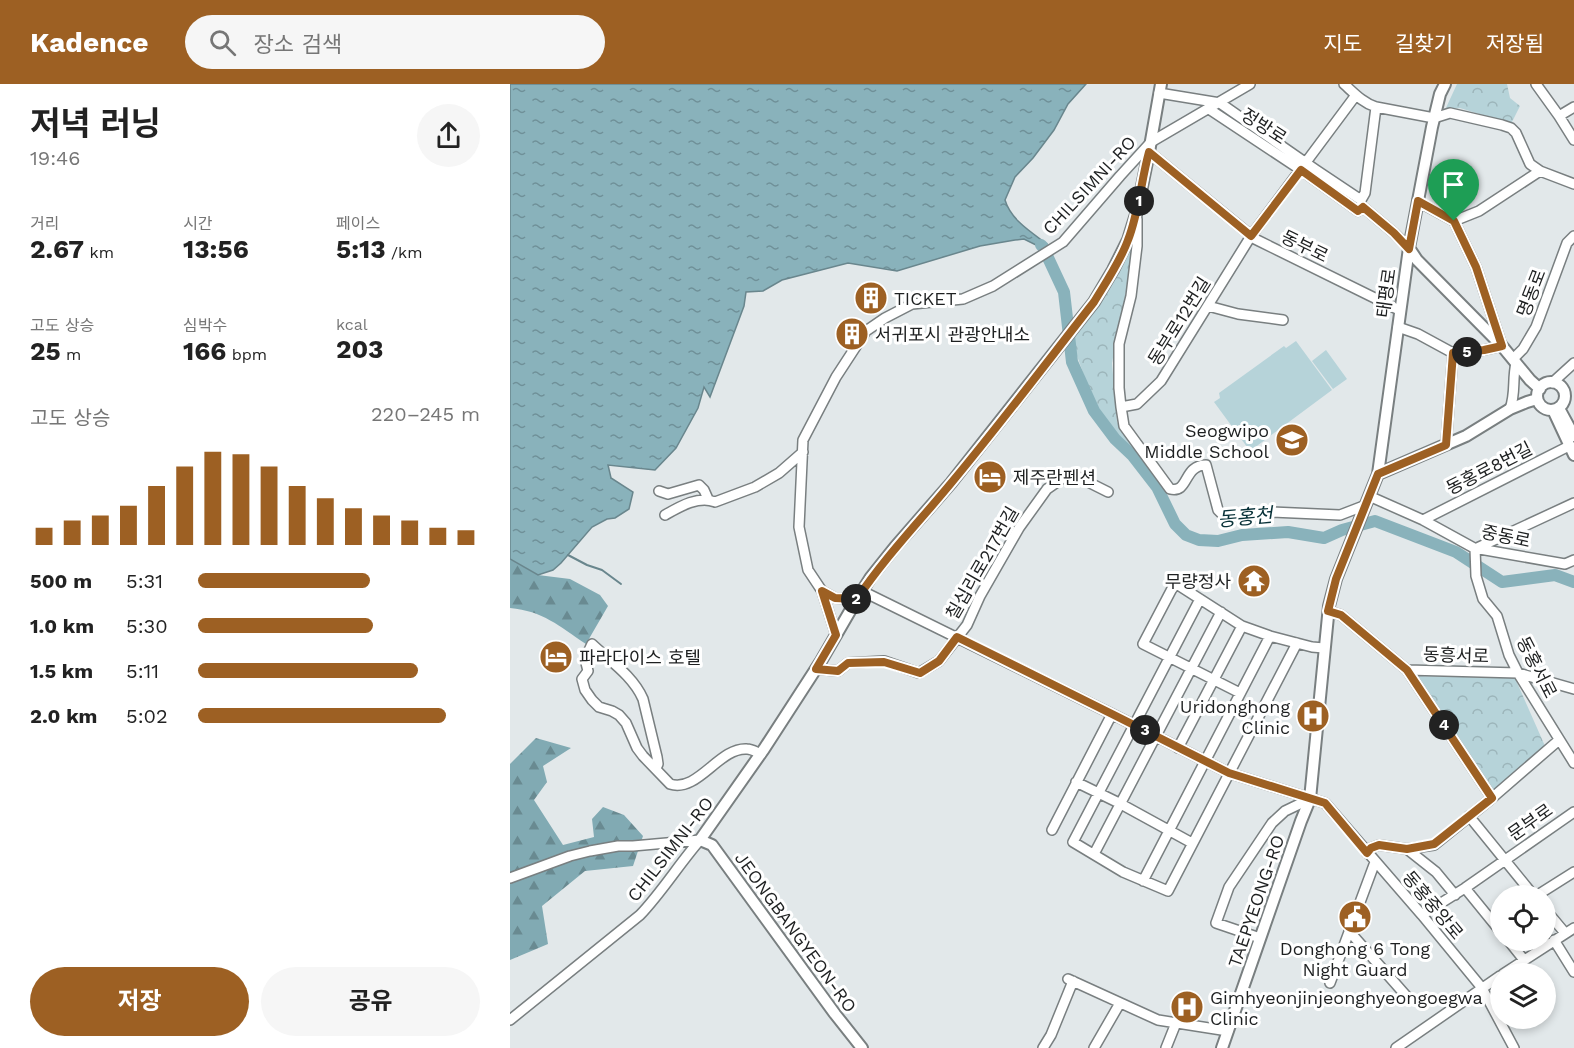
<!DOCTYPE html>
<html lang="ko">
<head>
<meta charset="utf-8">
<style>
	body { margin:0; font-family:"Work Sans","Noto Sans KR",sans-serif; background:#f6f6f6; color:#222; height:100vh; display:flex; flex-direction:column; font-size:22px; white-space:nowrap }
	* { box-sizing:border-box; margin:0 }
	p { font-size:20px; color:#767676 }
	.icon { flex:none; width:33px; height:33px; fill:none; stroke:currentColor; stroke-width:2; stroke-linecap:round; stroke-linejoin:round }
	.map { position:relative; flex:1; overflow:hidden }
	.panel { display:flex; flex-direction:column; background:#fff; width:510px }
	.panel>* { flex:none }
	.fabs { position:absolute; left:980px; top:801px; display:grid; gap:12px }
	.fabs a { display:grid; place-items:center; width:66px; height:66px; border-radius:50%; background:#fff; box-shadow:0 3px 9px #0003; font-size:30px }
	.pin { position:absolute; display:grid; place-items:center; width:51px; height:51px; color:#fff; margin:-62px -26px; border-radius:50% 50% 50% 0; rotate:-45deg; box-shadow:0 0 6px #0007 }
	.pin .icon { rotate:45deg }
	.km { position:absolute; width:30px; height:30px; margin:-15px; border-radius:50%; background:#222; color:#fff; font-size:16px; line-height:30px; text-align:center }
	.round { display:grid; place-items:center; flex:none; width:63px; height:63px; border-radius:32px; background:#f6f6f6 }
	.headline { display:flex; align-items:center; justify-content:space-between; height:102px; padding:0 30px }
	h1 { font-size:33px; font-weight:700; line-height:45px }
	.stats { display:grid; grid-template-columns:repeat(3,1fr); gap:9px; height:102px; padding:6px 30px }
	.stats div { display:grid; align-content:center }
	.stats b { font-size:26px; font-weight:700 }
	.stats small { font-size:16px; font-weight:400 }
	.stats p { font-size:16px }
	.chart { height:168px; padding:12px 30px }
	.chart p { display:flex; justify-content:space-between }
	.chart svg { width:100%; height:108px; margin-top:6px; stroke:#9d6023; stroke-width:6 }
	.primary-button { display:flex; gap:12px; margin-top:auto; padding:12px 30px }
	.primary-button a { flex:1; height:69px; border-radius:36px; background:#9d6023; color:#fff; font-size:24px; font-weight:700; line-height:69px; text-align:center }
	.primary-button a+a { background:#f6f6f6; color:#222 }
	ul { padding:0 30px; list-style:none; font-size:20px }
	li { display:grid; grid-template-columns:96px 72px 1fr; align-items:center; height:45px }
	li i { height:15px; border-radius:8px; background:#9d6023 }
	header { display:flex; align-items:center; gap:36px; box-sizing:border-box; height:84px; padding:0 30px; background:#9d6023; color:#fff }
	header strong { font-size:28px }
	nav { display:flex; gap:33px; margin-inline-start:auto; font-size:21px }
	.search { width:420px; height:54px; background:#f6f6f6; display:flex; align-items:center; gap:15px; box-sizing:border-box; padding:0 21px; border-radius:33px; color:#767676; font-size:22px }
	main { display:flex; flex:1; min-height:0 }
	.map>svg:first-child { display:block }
</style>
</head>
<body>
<header>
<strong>Kadence</strong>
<div class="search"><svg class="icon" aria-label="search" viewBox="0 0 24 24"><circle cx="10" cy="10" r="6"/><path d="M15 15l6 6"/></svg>장소 검색</div>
<nav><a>지도</a><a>길찾기</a><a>저장됨</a></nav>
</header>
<main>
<section class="panel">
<div class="headline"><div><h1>저녁 러닝</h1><p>19:46</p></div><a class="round"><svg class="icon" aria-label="share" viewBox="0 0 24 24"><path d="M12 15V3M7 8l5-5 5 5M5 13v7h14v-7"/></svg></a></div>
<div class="stats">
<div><p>거리</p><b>2.67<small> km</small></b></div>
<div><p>시간</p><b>13:56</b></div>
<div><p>페이스</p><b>5:13<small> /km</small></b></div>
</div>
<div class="stats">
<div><p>고도 상승</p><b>25<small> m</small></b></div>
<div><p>심박수</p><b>166<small> bpm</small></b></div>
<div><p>kcal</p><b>203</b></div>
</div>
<div class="chart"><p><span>고도 상승</span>220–245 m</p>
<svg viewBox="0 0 160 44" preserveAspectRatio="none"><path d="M5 44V37M15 44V34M25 44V32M35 44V28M45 44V20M55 44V12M65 44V6M75 44V7M85 44V12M95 44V20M105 44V25M115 44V29M125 44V32M135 44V34M145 44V37M155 44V38"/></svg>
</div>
<ul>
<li><b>500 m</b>5:31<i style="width:61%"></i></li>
<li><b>1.0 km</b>5:30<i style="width:62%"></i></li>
<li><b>1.5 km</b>5:11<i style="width:78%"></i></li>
<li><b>2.0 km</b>5:02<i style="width:88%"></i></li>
</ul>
<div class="primary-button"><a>저장</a><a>공유</a></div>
</section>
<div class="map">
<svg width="1064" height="964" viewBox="0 0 1064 964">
	<defs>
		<pattern id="forest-firs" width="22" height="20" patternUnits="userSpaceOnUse" patternTransform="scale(1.5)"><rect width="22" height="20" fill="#81aab3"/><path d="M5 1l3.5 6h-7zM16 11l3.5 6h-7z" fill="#698a91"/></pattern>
		<pattern id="park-crowns" width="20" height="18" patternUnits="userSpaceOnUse" patternTransform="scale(1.5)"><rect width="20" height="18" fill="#b6d3d9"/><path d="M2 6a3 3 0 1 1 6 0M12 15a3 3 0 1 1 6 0" fill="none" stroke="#9cb5ba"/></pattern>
		<pattern id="water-ripples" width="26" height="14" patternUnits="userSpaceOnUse" patternTransform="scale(1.5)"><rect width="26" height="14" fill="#89b2bb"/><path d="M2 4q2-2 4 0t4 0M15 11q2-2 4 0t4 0" fill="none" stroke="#6f9098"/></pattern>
	</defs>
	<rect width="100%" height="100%" fill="#e2e8ea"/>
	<path fill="url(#forest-firs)" d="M0,475L28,491L60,495L90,511L98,522L76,560C49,542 33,527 0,524Z
		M26,654L61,664L33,682L37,698L24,716L53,761L84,753L82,735L93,723L114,731L133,752L123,782L75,787L32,822L38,860L0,876V680Z"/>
	<path fill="url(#park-crowns)" d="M947,0H997L1000,14L1010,22L1001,40L950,24L935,26Z
		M627,151L602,279L607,338L643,397L588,329L560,253Z
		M907,592L1005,594L1035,662L983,708Z"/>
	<path fill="#b6d3d9" d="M786,257L822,306L740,367L704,318L710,314L709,309L774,262L776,264Z
		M816,266L837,295L823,305L802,277Z"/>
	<path fill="url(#water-ripples)" stroke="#69868d" stroke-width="1.5" d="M0,0H576L558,20L544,46L523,74L505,93L495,116C501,136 521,148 537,160L534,165L514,155L505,156L470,162L387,187L338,179L272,196L253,207L236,208L234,222L200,313L194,303L188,324L166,364L145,386L98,381L101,394L123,408L119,425L105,434L97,435L82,443L51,479L43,486L28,491L0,475Z"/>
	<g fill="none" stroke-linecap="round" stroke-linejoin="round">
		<path stroke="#69868d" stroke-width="2" d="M58,471L77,481L92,486L111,500"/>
		<path stroke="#89b2bb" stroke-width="12" d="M531,161L533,163L554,208L562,278L584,327L605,355L623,372L647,403L665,440L676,451L689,456L708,457L732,451L778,448L814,454L832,446L865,437L946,468L992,498L1045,491L1064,498"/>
		<defs>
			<path id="minor" d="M834,0C844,9 853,19 866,23L924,34L940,29L992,41L1001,44L1006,49L1020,80L1030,87L1064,100
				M1026,0L1049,32L1064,56
				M649,9L710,19L806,86L851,116
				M699,25L791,86L848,127L853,123
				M1049,32L1064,23
				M639,68L745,155L889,226
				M851,116L855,109L866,23
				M853,123L884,149L899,164
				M627,135V162L621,212L609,260V304L611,323L614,342L660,405C679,410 673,381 696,381L708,426L715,433L762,428L830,431L856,421
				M944,137L969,127L1030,87
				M698,222L728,230L773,236
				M888,243L908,250L943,269L974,266L992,262L966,183L944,137L907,117
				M1003,275L1013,265L1026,243L1057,159L1064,152
				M1042,299L1064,279
				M611,323L627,320L651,297L741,152L846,11
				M1000,325C1006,308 1002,296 1006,279
				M936,361L943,269
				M149,407L158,410L189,401L194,406L198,415
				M859,412L913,436L964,464L1055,480L1064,476
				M155,431C169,423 189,411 205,418L245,403L269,389L293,368
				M913,436L1059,362
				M965,464L966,492L973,515L987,532L999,571L1008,589L1064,679
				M967,464L1064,419
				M312,507L325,514L347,515
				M352,507L602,630L719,689L815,719L912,831L972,904L1004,964
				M690,515L563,758L613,788L658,807L787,559
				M818,527L831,531L897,586L982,714
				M326,551L312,507L298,486L289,443L293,356L326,293L356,247L375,234L402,220L453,215L483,202L553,158L610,92L641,58L740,0
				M306,585L328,587L338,579L374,577L409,589L429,577L457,541L470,512L509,444L537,405L557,391H564L598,408
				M897,586L1008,589L1064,605
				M730,609L633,560L665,499L732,542L760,552L802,563L814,564
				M668,664L732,542
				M146,684L148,680L147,673L133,615C123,592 100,577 82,560L75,575L78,587L72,595L75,606L82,616L89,623L102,627L109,631L116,639L127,664L133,672L160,700C188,709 209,663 237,665C242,665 246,668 251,670
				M566,698L609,719L682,759
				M959,732L1024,812
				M542,746L602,630
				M897,765L926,788L945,811
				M857,769L861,764L869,761L897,765L924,761L982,714L1049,656
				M584,770L711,528
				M0,794L60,772L80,767L108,762H123L190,756
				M633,797L760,552
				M955,804L990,847
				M1026,812L1064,788
				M1035,825L1055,849
				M912,831L955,804L1064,728
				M839,847L899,915
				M750,854L706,839L719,803L762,739L775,727L800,715
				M998,856L1014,876
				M1044,856L1064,888
				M993,890L1064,844
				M558,895L648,936L718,947
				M820,899L865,778
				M0,936L130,831C152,808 169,780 190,756
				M533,964L541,951L563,897
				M584,964L610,919
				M656,964L666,939
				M886,964L990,892"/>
			<path id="major" d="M899,164L907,176L992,262L1020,296L1030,305
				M1027 312a14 14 0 1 1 28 0a14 14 0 1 1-28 0Z
				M1043,326L1064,371
				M1051,328L1064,352
				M868,390L956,352L1000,325L1017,318L1027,315
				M352,964L325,930L202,761L190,756L254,665L311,577L347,515L361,493L385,463L441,399L584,218L603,186L618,156L627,127L639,68L651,0
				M712,964L791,737L800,715L819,522L826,495L868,390L899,164L922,43L930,10L935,0"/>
		</defs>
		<use href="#minor" stroke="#797f80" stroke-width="12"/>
		<use href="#major" stroke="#797f80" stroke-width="14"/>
		<use href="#minor" stroke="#fff" stroke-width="9"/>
		<use href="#major" stroke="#fff" stroke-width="10"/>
	</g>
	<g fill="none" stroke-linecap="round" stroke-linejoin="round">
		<defs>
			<path id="route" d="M639,68L741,152L791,86L848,127L853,123L884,149L899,165L908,117L944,137L966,183L992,262L974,266L943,269L936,361L868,390L826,495L818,527L831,531L897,586L982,714L924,760L897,765L869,761L861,764L857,769L815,719L719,689L602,630L447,553L429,577L410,589L374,578L338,579L328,587L306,585L326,551L312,507L325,514L347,515C375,473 410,437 442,398C491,339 537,278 584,218C596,198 610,178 618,156C629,128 631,97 639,68Z"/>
		</defs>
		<use href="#route" stroke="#fff" stroke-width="12"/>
		<use href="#route" stroke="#9d6023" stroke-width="8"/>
	</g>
	<defs>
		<symbol id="building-disc" viewBox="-11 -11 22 22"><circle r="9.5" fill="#9d6023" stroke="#fff"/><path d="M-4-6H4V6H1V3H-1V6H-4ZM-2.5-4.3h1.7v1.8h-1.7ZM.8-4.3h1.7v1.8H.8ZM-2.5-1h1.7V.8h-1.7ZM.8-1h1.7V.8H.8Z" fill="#fff"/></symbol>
		<symbol id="school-disc" viewBox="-11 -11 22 22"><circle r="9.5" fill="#9d6023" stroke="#fff"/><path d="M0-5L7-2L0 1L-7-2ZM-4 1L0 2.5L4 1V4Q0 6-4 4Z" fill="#fff"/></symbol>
		<symbol id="hotel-disc" viewBox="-11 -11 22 22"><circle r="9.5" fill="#9d6023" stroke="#fff"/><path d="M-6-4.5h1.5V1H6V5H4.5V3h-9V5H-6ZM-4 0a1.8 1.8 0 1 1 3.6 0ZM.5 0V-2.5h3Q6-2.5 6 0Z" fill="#fff"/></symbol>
		<symbol id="temple-disc" viewBox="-11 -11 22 22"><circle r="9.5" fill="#9d6023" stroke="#fff"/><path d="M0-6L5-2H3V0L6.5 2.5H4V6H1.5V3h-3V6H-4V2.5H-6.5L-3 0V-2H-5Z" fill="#fff"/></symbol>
		<symbol id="hospital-disc" viewBox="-11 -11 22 22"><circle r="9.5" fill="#9d6023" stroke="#fff"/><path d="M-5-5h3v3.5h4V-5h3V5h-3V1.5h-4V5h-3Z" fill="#fff"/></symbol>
		<symbol id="civic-disc" viewBox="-11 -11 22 22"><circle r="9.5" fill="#9d6023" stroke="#fff"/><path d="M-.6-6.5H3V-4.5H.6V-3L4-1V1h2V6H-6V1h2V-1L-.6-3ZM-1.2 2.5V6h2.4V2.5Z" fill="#fff"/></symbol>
	</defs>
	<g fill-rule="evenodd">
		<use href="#building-disc" x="342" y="195" width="38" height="38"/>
		<use href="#building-disc" x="323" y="231" width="38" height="38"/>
		<use href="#school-disc" x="763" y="337" width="38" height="38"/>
		<use href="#hotel-disc" x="461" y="374" width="38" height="38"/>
		<use href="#temple-disc" x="725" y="478" width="38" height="38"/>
		<use href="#hotel-disc" x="27" y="554" width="38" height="38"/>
		<use href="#hospital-disc" x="784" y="613" width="38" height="38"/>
		<use href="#civic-disc" x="826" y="814" width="38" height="38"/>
		<use href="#hospital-disc" x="658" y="904" width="38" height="38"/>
	</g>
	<g text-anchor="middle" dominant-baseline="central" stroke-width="6" stroke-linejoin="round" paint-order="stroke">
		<g font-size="18" fill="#1e2021" stroke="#fff">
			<text transform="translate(754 42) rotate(33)">정방로</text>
			<text transform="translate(579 101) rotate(-47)">CHILSIMNI-RO</text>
			<text transform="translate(795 162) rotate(26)">동부로</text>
			<text transform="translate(876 209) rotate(-82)">태평로</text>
			<text transform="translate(1021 209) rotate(-69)">명동로</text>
			<text transform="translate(669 237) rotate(-58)">동부로12번길</text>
			<text transform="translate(979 384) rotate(-27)">동홍로8번길</text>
			<text transform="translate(996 452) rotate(12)">중동로</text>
			<text transform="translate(472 479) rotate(-60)">칠십리로217번길</text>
			<text transform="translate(946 571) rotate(2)">동흥서로</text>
			<text transform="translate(1027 583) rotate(63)">동홍서로</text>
			<text transform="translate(1020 738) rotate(-35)">문부로</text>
			<text transform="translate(160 765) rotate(-52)">CHILSIMNI-RO</text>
			<text transform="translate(746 817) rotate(-71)">TAEPYEONG-RO</text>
			<text transform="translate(923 821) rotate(50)">동홍중앙로</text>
			<text transform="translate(286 848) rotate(54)">JEONGBANGYEON-RO</text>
		</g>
		<g font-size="18" fill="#1e2021" stroke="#fff" text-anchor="start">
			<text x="384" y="214">TICKET</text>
			<text x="365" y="250">서귀포시 관광안내소</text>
			<text x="759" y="346" text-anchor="end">Seogwipo<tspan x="759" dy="21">Middle School</tspan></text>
			<text x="503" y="393">제주란펜션</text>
			<text x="721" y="497" text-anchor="end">무량정사</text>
			<text x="69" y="573">파라다이스 호텔</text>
			<text x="780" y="622" text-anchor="end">Uridonghong<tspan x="780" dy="21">Clinic</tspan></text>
			<text x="845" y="864" text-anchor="middle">Donghong 6 Tong<tspan x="845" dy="21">Night Guard</tspan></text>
			<text x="700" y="913">Gimhyeonjinjeonghyeongoegwa<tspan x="700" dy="21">Clinic</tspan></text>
		</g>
		<g font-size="20" font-style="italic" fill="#093239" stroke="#fff">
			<text transform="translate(735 433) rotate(-5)">동홍천</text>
		</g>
	</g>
</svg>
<div class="fabs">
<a><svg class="icon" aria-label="locate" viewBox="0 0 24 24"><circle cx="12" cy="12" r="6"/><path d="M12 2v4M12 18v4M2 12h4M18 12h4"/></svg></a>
<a><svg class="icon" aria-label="layers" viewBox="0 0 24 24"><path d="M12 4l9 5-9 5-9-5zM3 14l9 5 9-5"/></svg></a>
</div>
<div class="pin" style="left:944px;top:137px;background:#1e9e55"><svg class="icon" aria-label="arrive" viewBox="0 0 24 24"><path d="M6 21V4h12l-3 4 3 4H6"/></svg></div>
<b class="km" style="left:629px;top:117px">1</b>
<b class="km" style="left:346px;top:515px">2</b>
<b class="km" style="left:635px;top:646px">3</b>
<b class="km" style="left:934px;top:641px">4</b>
<b class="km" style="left:957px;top:268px">5</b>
</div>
</main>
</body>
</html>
